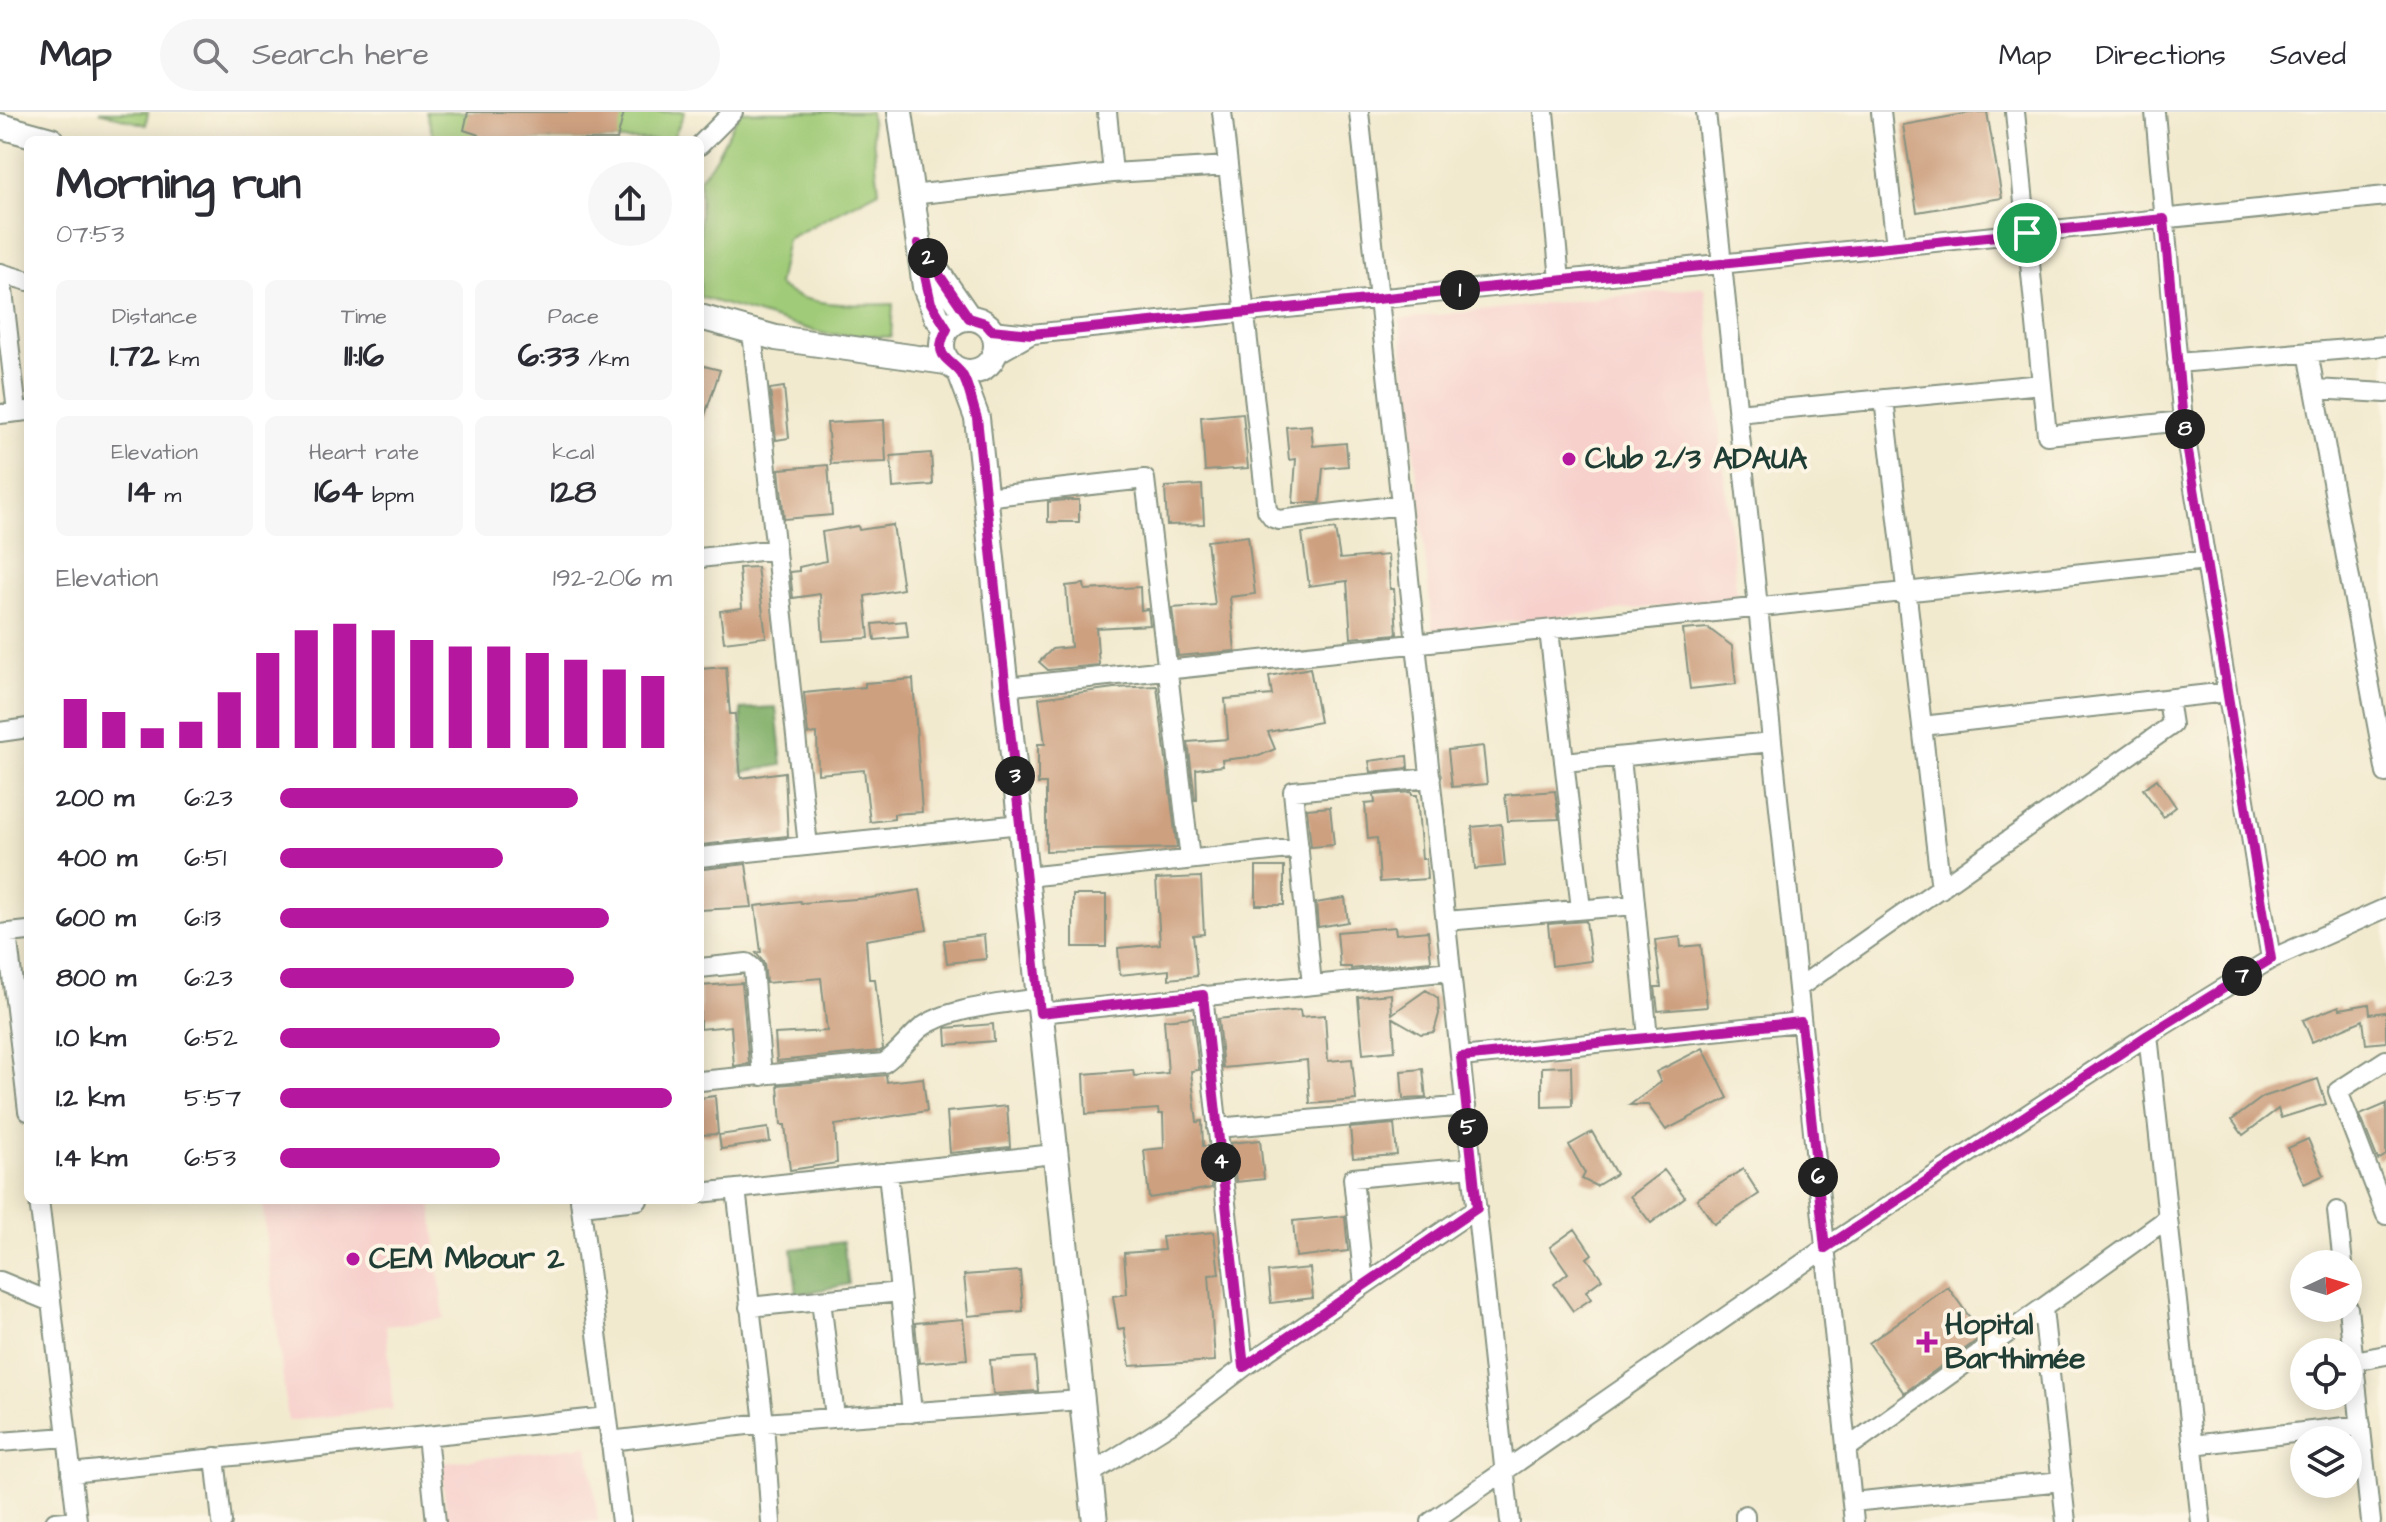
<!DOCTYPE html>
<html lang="en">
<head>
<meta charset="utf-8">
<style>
	body { margin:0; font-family:"Architects Daughter",sans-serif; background:#f7f7f7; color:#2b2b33; height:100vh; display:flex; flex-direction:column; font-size:30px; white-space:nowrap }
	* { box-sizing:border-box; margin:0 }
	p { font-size:26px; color:#7c7c81 }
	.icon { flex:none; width:44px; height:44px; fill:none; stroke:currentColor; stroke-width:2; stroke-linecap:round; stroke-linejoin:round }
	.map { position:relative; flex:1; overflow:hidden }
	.details { position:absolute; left:24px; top:24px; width:680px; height:1068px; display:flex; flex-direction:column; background:#fff; border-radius:12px; box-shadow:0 4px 20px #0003 }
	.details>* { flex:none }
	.needle { width:52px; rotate:86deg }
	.buttons { position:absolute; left:2290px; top:1138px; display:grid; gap:16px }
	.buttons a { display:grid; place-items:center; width:72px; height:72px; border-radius:50%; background:#fff; box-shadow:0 4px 20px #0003; font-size:40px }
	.pin { position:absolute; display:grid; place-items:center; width:68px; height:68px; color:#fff; margin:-34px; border:4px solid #fff; border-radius:50%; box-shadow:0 2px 8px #0007 }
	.km { position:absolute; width:40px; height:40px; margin:-20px; border-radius:50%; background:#222; color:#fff; font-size:22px; line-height:40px; text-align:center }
	.round { display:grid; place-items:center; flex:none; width:84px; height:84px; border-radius:42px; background:#f7f7f7 }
	.headline { display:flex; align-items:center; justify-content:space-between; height:136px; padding:0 32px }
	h1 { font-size:44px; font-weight:800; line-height:60px }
	.metrics { display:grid; grid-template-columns:repeat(3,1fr); gap:12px; height:136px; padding:8px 32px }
	.metrics div { display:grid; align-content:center; border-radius:12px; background:#f7f7f7; text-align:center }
	.metrics b { font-size:34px; font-weight:800 }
	.metrics small { font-size:22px; font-weight:400 }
	.metrics p { font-size:22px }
	.chart { height:224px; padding:16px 32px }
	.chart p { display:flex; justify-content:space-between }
	.chart svg { width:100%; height:144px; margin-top:8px; stroke:#b5179e; stroke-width:6 }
	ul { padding:0 32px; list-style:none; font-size:26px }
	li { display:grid; grid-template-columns:128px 96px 1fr; align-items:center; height:60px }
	li i { height:20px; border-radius:10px; background:#b5179e }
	header { display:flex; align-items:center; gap:48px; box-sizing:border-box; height:112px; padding:0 40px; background:#fff; border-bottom:2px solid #e1e1e2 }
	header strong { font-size:38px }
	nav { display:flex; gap:44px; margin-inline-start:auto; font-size:28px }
	.search { width:560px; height:72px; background:#f7f7f7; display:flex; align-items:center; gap:20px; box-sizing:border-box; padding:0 28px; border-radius:44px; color:#7c7c81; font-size:30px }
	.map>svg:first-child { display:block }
</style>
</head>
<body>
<header>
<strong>Map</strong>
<div class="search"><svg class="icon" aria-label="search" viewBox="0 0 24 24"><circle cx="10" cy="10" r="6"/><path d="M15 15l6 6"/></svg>Search here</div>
<nav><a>Map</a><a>Directions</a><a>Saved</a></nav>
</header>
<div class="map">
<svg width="2386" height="1410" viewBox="0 0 2386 1410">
	<rect width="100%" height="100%" fill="#fcf5e5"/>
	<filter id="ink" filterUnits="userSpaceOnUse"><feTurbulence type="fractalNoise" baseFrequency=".0125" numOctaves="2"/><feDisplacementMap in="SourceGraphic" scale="16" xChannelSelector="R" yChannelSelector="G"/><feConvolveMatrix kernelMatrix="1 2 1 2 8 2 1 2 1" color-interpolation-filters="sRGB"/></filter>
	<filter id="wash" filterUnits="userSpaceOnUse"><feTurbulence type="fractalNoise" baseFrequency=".006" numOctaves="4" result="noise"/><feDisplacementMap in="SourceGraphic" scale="32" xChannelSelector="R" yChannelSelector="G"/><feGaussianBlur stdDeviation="1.8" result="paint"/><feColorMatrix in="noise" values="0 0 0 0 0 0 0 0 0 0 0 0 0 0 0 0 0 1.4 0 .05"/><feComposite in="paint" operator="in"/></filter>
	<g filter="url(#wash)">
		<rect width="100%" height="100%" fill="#f2eacf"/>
		<path fill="#f7d0cc" d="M1705,175L1737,486L1433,518L1400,207Z
			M262,1088H431L444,1207L386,1214L393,1297L288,1309Z
			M588,1334L598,1410H448L440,1351Z"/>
		<path fill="#a0cb78" stroke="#608456" stroke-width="2" d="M99,0H148L146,13Z
			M426,0H685L672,28H434Z
			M741,0H870L879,79L787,127L778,173C805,196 859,193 893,192L891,225L825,222L700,185V66C718,48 726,21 741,0Z"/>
		<path fill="#80af68" stroke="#50764e" stroke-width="2" d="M776,595L782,653L742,660L741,597Z
			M843,1130L849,1172L797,1183L792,1137Z"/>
		<g id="blocks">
			<path fill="#cda080" d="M468,0H624L617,28H478L479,23L464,18Z
				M1975,0H1987L2002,86L1917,100L1903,13Z
				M700,253L720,258L703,309H700Z
				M784,275L789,326L776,328L770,277Z
				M1243,301L1248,356L1205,359L1201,305Z
				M884,308L886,350L831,352L827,311Z
				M1311,313L1313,334L1346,331L1348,354L1323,356L1320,391H1293L1296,347L1289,348L1286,315Z
				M931,341L933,373L893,376L891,344Z
				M828,353L832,403L784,407L779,357Z
				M1202,373L1204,412L1167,413L1165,375Z
				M1065,388H1079V410H1048V390Z
				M893,413L903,477L865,484L869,526L823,529L820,482L793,486L790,460L799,459V455L826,449L822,420L858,414L859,418Z
				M1335,417L1340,447L1388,443L1390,477H1394L1397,522L1351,526L1347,469L1309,474L1302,421Z
				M1248,424L1255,482L1230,485L1235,539L1178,544L1172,496L1215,493L1207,429Z
				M757,455L766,525L724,530L720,499L742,496L739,456Z
				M1084,472L1085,478L1140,475L1141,498L1148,497L1150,513L1096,516L1099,553L1048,558L1039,550L1052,537L1071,535L1066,474Z
				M906,509L908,525L875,528L873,512Z
				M1708,516L1732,534L1736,572L1690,577L1683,518Z
				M726,555L730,602H735L741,666L785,660L788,724L701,733L700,557Z
				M1310,556L1320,610L1268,620L1275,637L1259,644L1222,648L1223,654L1196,657L1197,688H1195L1188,630L1228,627L1225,587L1272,583L1269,564Z
				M913,567L922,700L894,702V707L870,710L864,658L818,662L817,621L808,622L804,581L865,575V571Z
				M1157,574L1177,736L1046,739V672H1038V632H1045L1039,586L1114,576Z
				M1483,634L1487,672L1452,675L1448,638Z
				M1407,644L1408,656L1371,660L1369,649Z
				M2157,667L2176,695L2163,705L2143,677Z
				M1555,679L1559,707L1508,709L1505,683Z
				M1411,680L1412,683H1417L1422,747H1426L1427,767L1380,770L1377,726L1368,727L1365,692L1375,691L1374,683Z
				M1330,695L1334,733L1311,735L1307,697Z
				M1501,712L1505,754L1475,757L1472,715Z
				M746,752L752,795L700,798V760L703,757Z
				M1256,755H1284V793H1256Z
				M1201,765L1204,822L1193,823L1197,864L1169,867V858L1120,863L1118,836L1160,832L1156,767Z
				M920,778L927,818L866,828L869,867H875L883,937L880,939L777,949L775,922L827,919L821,866L766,871L764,851L756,841L761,840L755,794L800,789L801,791L870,786Z
				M1073,783H1106V835H1073Z
				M1345,786L1348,810L1318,815L1316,791Z
				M1586,809L1591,849L1552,854L1548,812Z
				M1395,815L1396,822L1428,819L1431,849L1351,857V855H1340L1337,820Z
				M984,823L986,847L947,851L944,828Z
				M1680,825L1681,835L1701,833L1707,895L1658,899L1655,875H1661L1655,828Z
				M742,871L749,952L734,954L731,914L700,917V874Z
				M1426,878L1438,886L1439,902L1434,920L1421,922L1393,906L1395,939L1363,942L1358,885L1391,882L1392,902Z
				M2369,892L2370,902L2386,900V930L2366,932L2363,908L2312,930L2303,908L2339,894L2340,897Z
				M1300,898L1301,905L1325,903L1328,949L1352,947L1356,988L1310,992L1307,948L1223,956L1218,907Z
				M1193,905L1199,958L1191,959L1197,1010L1202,1009L1203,1034H1208L1212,1076L1149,1086L1144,1038L1164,1036L1163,1002H1159L1158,997L1086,1002L1084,962L1133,958L1134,964L1168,961L1164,908Z
				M993,912L994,929L947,933L946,916Z
				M1703,936L1728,986L1666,1018L1648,993H1630L1661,970L1656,960Z
				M1571,954L1572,994L1542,995V955Z
				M1423,957L1426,986L1403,987L1401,959Z
				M886,963L887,970L923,966L927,999L835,1013L837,1051L790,1058L785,1013H781L778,973Z
				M2318,967L2326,992L2281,1006L2278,997L2243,1023L2232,1008L2263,985Z
				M715,984L718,1022L700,1023V986Z
				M2386,992V1043L2378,1048L2360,1003Z
				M1007,994L1010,1035L950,1041L947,1000Z
				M1394,1012L1397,1043L1353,1046L1350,1016Z
				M768,1016L770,1030L721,1037L719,1023Z
				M1592,1020L1616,1062L1596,1074L1582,1067L1585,1061L1569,1033Z
				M2308,1027L2324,1063L2304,1072L2288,1036Z
				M1260,1028L1264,1067L1236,1070L1231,1031Z
				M1743,1057L1759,1082L1714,1112L1697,1087Z
				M1664,1058L1685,1085L1651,1111L1630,1084Z
				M1345,1104L1348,1139L1296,1145L1293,1109Z
				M1575,1117L1592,1142L1587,1146L1602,1167L1586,1179L1591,1187L1573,1199L1554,1172L1568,1161L1550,1135Z
				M1214,1120L1219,1162L1209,1163L1215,1249L1130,1254L1124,1216L1118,1217L1113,1184L1127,1182L1124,1141L1164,1138L1162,1125Z
				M1310,1156L1313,1186L1271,1191L1268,1160Z
				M1020,1159L1023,1199L968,1204L964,1163Z
				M1948,1175L1983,1224L1904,1281L1869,1231Z
				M963,1207L967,1247L919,1251L915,1211Z
				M1035,1245L1038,1279L993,1282L990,1248Z"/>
		</g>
	</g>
	<g filter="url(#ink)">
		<use href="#blocks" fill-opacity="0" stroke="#889482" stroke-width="2"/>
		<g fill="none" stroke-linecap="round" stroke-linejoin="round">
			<defs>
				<path id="street" d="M1107,0L1113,61
					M1222,0L1267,398L1273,406L1279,408L1401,393
					M1359,0L1510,1410
					M1544,0L1560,168
					M1706,0L1854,1410
					M1881,0L1896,134
					M2015,0L2047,323L2183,309
					M2155,0L2183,309L2271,847
					M700,33L733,0
					M911,83L1113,61L1228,54
					M0,161L28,169
					M1,161L17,300
					M991,218L1032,222L2386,84
					M752,220L808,734
					M2308,240L2386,661
					M995,243L1032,222
					M2177,251L2386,234
					M2315,277L2386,281
					M1884,287L1941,777
					M1737,301L2042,272
					M0,302L28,299
					M985,385L1145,367L1190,747
					M700,446L776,437
					M1549,518L1581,797
					M1005,575L2206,448
					M1922,614L2227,580
					M0,620L28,616
					M1621,645L1648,926
					M1564,650L1772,630
					M700,745L1021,712
					M1026,765L1299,736
					M1446,809L1635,793
					M7,821L28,999
					M0,822L28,819
					M700,856L747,851L753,856L762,964
					M1312,873L1293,679L1431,666
					M1798,876L2172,613L2168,587
					M1203,883L1244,1255
					M1040,901L1451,859
					M2148,923L2201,1410
					M1461,945L1801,910
					M2386,948L2338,979L2386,1103
					M700,969L884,951C899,941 908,927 921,916C948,895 1005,892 1038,886
					M1217,1016L1466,994
					M888,1060L912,1301
					M736,1077L764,1311L771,1410
					M700,1081L1054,1042
					M39,1088L77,1408L55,1410
					M580,1088L621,1410
					M581,1094L638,1088
					M2337,1099L2343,1152
					M0,1169L51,1190
					M1364,1173L1353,1066L1472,1055
					M821,1188L835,1305
					M749,1195L900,1180
					M2348,1196L2371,1410
					M2043,1197L2066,1410
					M2354,1249L2386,1243
					M427,1324L436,1410
					M610,1329L764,1311L1081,1288
					M0,1330L67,1325
					M2193,1333L2361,1313
					M1846,1337L2168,1106
					M215,1345L222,1410
					M71,1361L607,1305
					M1090,1362L1170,1312L1244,1255L1477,1096
					M1852,1390L2062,1369
					M1745,1403V1410
					M1431,1410L1825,1136L2148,923L2271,847L2386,796"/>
				<path id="secondary" d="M900,0L925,175L937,205L947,217
					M0,14L51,28
					M922,138L969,206
					M700,205L776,226L946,250
					M942 233a27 27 0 1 1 54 0a27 27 0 1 1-54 0Z
					M960,260L977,306L1095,1410"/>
			</defs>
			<use href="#street" stroke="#889482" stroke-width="22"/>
			<use href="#secondary" stroke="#889482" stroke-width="28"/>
			<use href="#street" stroke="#fff" stroke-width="18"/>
			<use href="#secondary" stroke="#fff" stroke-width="24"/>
		</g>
	</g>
	<g fill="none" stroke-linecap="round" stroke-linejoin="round" filter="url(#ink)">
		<defs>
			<path id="route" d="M2164,107L2183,309L2271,847L2148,923L1825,1136L1801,910L1461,945L1477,1096L1244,1255L1203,883L1040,901L977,306C972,293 969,272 961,261C948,245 932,245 947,217L931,191L918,132L969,206L985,211L991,218L1032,222Z"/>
		</defs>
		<use href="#route" stroke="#fff" stroke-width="16"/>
		<use href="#route" stroke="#b5179e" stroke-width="10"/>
	</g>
	<g fill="#b5179e" stroke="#fcf5e5" stroke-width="3">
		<circle cx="1569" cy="347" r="8"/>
		<circle cx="353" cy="1147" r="8"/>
		<path d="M1923 1218h8v8h8v8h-8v8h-8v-8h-8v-8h8z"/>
	</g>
	<g text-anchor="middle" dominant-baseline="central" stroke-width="8" stroke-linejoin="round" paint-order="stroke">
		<g font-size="30" font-weight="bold" fill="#1f3d34" stroke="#fcf5e5" text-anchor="start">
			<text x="1585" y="347">Club 2/3 ADAUA</text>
			<text x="369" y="1147">CEM Mbour 2</text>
			<text x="1945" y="1213">Hopital<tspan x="1945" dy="34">Barthimée</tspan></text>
		</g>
	</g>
</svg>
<div class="buttons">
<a><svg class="needle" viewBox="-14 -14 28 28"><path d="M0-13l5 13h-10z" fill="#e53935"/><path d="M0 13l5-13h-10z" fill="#7c7c81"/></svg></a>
<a><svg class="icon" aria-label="locate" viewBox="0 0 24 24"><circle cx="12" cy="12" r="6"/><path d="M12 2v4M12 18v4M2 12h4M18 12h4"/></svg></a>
<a><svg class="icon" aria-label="layers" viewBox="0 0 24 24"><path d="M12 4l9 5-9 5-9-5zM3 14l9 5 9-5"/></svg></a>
</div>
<div class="pin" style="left:2027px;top:121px;background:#1e9e55"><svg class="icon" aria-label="arrive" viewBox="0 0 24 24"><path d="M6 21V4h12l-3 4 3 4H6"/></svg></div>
<b class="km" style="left:1460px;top:178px">1</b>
<b class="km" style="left:928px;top:146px">2</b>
<b class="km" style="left:1015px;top:664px">3</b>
<b class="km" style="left:1221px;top:1050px">4</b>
<b class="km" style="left:1468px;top:1016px">5</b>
<b class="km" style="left:1818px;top:1065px">6</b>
<b class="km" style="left:2242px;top:864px">7</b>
<b class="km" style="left:2185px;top:317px">8</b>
<section class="details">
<div class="headline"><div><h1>Morning run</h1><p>07:53</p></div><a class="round"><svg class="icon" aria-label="share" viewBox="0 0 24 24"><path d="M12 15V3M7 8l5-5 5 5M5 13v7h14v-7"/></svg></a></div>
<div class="metrics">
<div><p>Distance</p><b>1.72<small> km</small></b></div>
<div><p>Time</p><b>11:16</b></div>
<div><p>Pace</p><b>6:33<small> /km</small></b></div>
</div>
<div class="metrics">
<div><p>Elevation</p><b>14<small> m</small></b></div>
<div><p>Heart rate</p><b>164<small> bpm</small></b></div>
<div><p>kcal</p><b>128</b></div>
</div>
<div class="chart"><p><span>Elevation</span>192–206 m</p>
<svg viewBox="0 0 160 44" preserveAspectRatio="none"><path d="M5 44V29M15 44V33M25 44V38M35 44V36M45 44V27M55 44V15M65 44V8M75 44V6M85 44V8M95 44V11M105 44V13M115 44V13M125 44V15M135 44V17M145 44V20M155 44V22"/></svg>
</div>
<ul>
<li><b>200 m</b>6:23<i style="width:76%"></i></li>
<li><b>400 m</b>6:51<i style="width:57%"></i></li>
<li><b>600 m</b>6:13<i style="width:84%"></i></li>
<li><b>800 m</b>6:23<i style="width:75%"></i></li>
<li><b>1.0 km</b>6:52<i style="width:56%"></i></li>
<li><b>1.2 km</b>5:57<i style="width:100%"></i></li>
<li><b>1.4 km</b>6:53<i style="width:56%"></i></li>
</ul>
</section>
</div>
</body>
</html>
